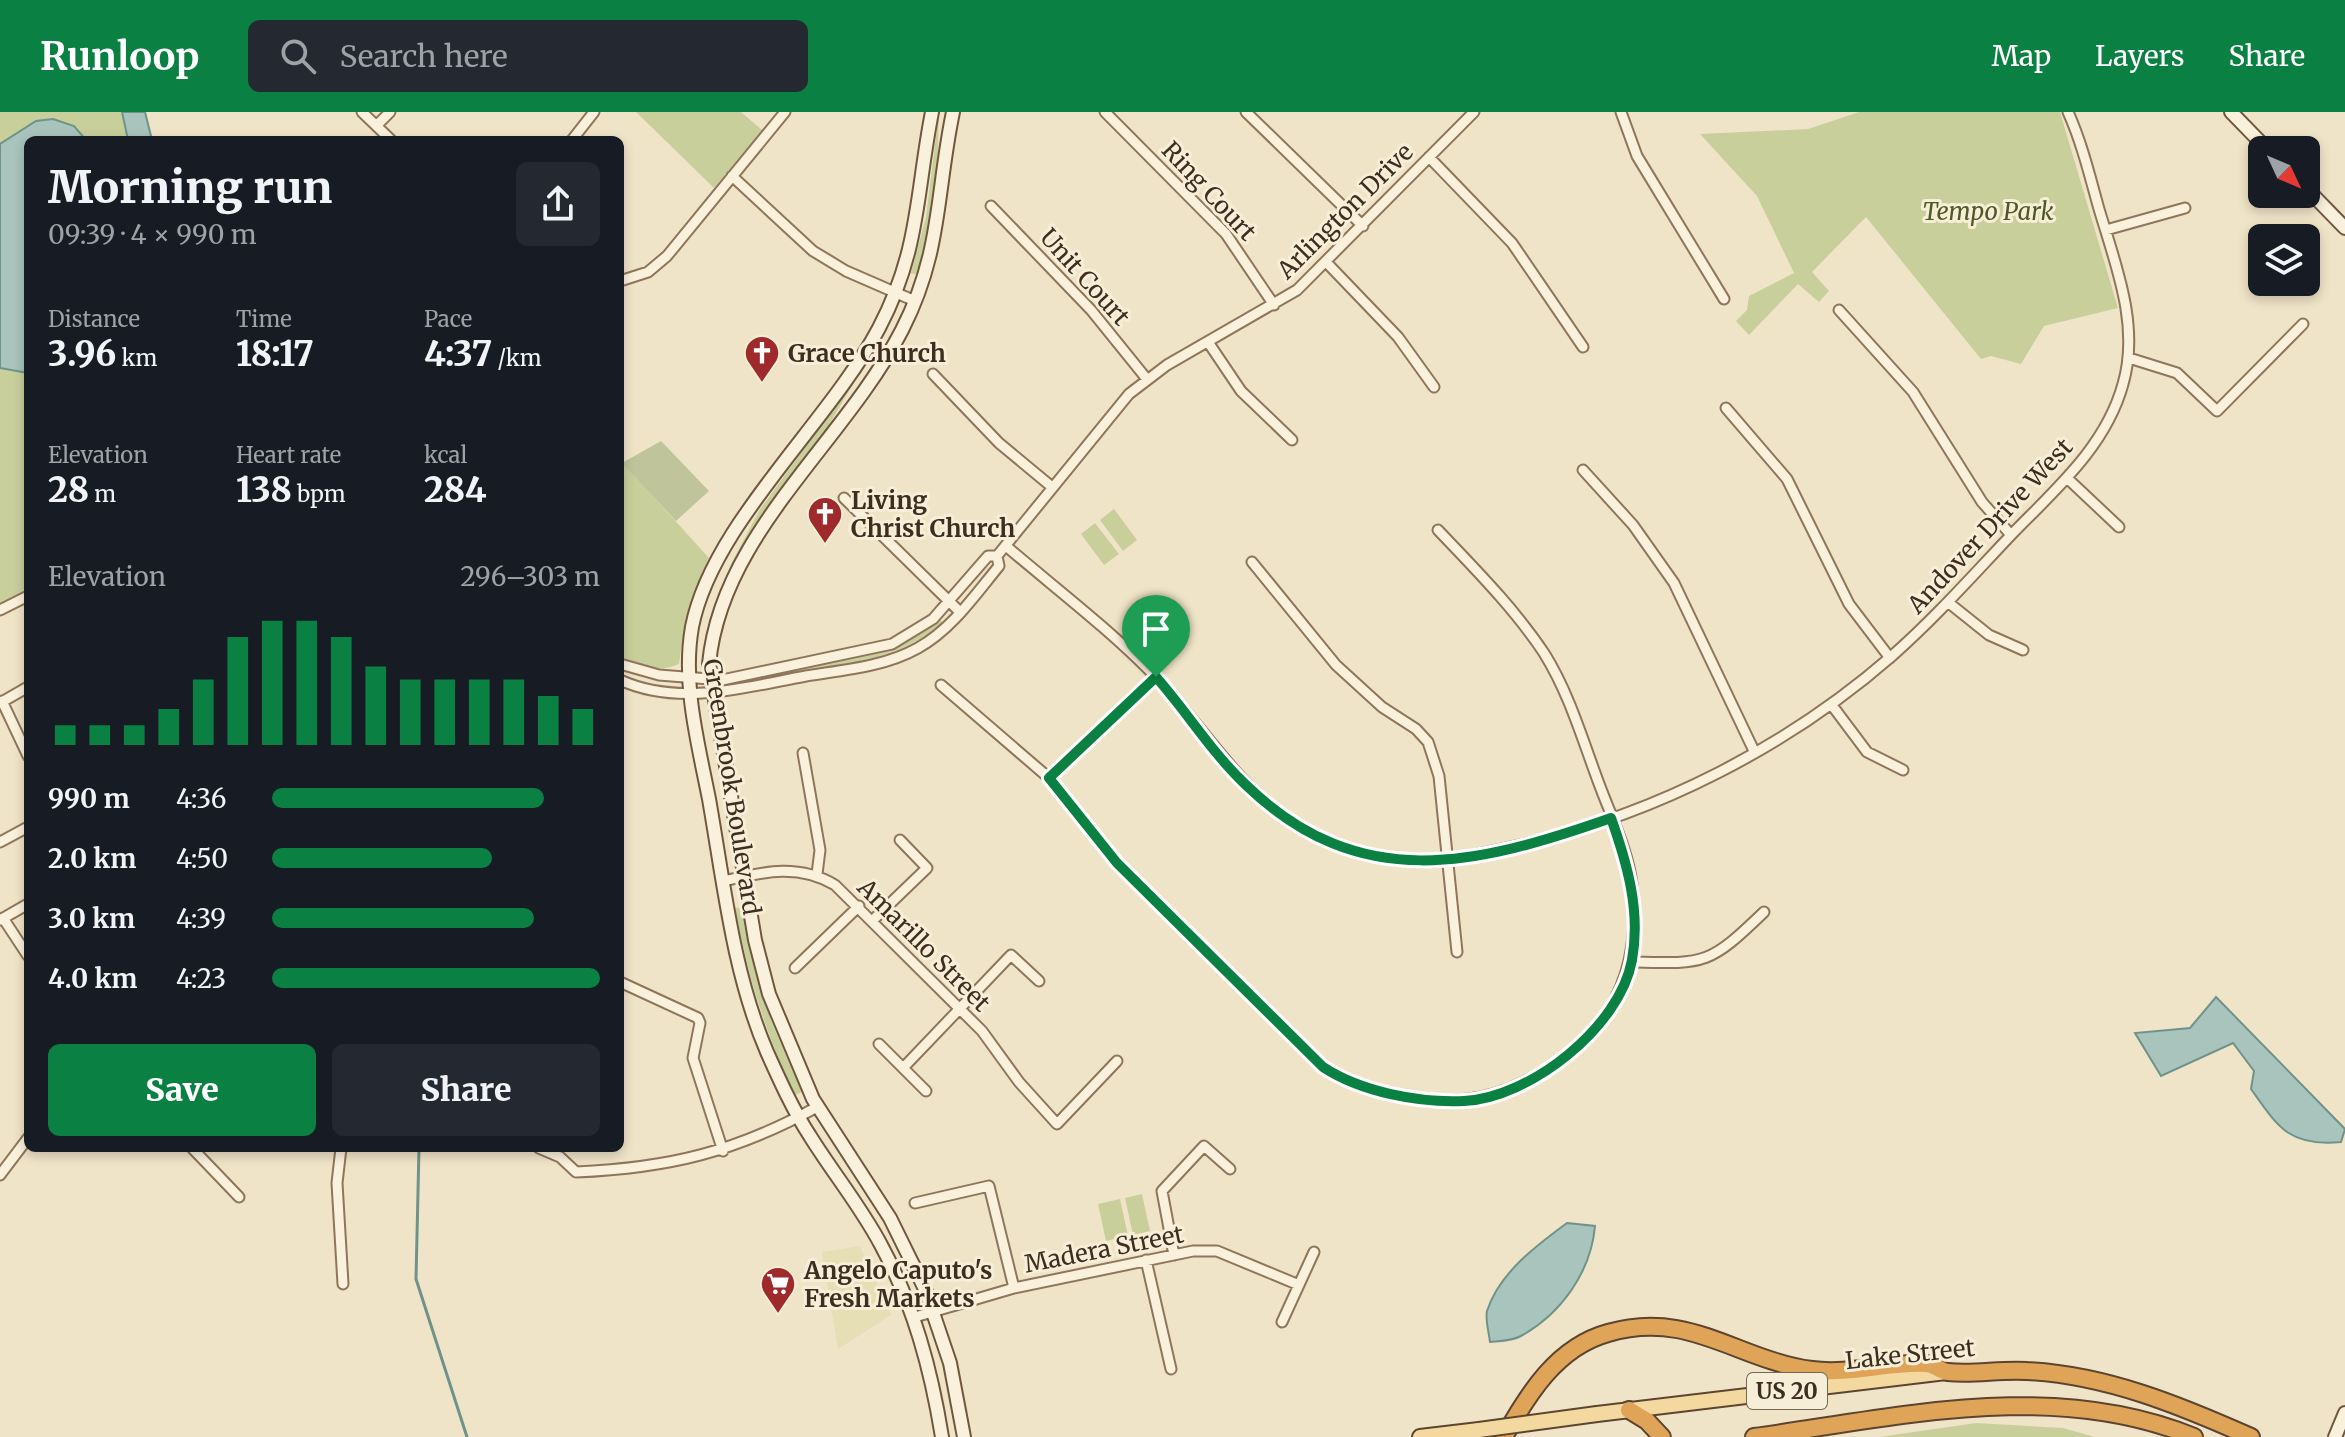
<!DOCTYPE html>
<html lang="en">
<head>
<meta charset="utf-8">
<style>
	body { margin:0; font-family:Merriweather,serif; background:#242831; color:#f1f3f6; height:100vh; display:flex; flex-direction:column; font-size:30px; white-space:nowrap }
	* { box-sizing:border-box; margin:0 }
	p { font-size:26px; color:#9ea1a6 }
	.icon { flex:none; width:44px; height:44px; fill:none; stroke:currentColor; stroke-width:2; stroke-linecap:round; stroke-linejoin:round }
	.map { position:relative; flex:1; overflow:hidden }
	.details { position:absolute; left:24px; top:24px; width:600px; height:1016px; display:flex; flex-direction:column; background:#171b24; border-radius:12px; box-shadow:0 4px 12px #0003 }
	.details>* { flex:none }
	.needle { width:52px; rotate:134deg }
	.buttons { position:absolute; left:2248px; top:24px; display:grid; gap:16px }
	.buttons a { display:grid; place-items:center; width:72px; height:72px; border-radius:12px; background:#171b24; box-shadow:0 4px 12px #0003; font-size:40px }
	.pin { position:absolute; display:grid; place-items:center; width:68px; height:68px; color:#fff; margin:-82px -34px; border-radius:50% 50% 50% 0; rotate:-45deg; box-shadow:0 0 8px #0007 }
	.pin .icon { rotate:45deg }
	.round { display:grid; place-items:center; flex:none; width:84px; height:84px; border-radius:12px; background:#242831 }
	.overview { display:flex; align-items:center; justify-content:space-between; height:136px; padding:0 24px }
	h1 { font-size:44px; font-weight:800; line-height:60px }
	.stats { display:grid; grid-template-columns:repeat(3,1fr); gap:12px; height:136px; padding:8px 24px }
	.stats div { display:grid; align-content:center }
	.stats b { font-size:34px; font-weight:800 }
	.stats small { font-size:22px; font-weight:400 }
	.stats p { font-size:22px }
	.chart { height:224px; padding:16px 24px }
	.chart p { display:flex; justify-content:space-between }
	.chart svg { width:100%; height:144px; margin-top:8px; stroke:#0b8043; stroke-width:6 }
	.cta { display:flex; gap:16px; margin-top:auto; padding:16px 24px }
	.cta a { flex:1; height:92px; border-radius:12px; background:#0b8043; color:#fff; font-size:32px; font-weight:800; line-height:92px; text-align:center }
	.cta a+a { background:#242831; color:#f1f3f6 }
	ul { padding:0 24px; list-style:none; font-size:26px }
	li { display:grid; grid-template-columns:128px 96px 1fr; align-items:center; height:60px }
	li i { height:20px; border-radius:10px; background:#0b8043 }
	header { display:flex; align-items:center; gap:48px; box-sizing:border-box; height:112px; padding:0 40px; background:#0b8043; color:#fff }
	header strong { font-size:38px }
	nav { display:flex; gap:44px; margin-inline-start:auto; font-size:28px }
	.search { width:560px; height:72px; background:#242831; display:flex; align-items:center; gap:20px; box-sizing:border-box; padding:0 28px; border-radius:12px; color:#9ea1a6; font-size:30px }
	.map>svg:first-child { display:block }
</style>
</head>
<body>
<header>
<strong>Runloop</strong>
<div class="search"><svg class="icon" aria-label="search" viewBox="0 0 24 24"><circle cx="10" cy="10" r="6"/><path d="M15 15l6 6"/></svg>Search here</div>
<nav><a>Map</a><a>Layers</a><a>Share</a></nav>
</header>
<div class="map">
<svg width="2345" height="1325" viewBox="0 0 2345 1325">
	<rect width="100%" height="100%" fill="#f0e4c8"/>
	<path fill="#e6deb5" d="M860,1134L891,1203L838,1237L822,1140Z"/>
	<path fill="#c9cf9b" d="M0,0H122L128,28H28V478L0,491Z
		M636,0H741L762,18L714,76Z
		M939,0L937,72L918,163L911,161L926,105Z
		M1859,0H2060L2118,196L2044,214L2021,252L1991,244L1981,247L1866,105L1812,160L1829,179L1819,190L1798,172L1749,223L1736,209L1747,198L1749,184L1794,161L1757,84L1700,22L1808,17Z
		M861,258L825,320L729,456L759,399Z
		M620,348L709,446L685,511L679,552C660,561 638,556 620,546Z
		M1114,397L1137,428L1123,439L1100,408Z
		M1095,411L1119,442L1104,453L1081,422Z
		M940,507L943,512C896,549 839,553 782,564C834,540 895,549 940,507Z
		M742,795L771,909L802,980L795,983C766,923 747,862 735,796Z
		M1142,1082L1150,1119L1133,1123L1125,1086Z
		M1120,1087L1128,1124L1106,1129L1098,1092Z
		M1976,1311L2063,1316L2095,1325H1879Z"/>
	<path fill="#bfc49a" d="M661,329L709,379L676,409L622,351Z"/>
	<path fill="#a9c4bc" stroke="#6f938a" stroke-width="2" d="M122,0H145L152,28H128Z
		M53,7L74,14L86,28H28V261L0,256V32L36,9Z
		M2216,885L2345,1017L2341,1030C2289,1035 2278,1015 2251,977L2254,959L2233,931L2161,964L2135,921L2190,916Z
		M1567,1111L1595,1114C1591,1160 1561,1202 1521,1224C1512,1229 1499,1229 1490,1230C1489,1221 1485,1207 1487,1199C1499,1161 1537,1133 1567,1111Z"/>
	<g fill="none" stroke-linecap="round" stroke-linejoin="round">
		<path stroke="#6f938a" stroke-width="3" d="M419,1036L416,1167L467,1325"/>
		<defs>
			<path id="street" d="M362,0L391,28
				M1105,0L1226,122L1274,193
				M1246,0L1363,114
				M1621,0L1637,44L1724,187
				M377,13L390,0
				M572,28L594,0
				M1429,45L1512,131L1583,235
				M732,64L813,139L846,159L915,189
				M991,94L1091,198L1146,266
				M2106,118L2185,96
				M1326,150L1398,225L1434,275
				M620,169L648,160L667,144L785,0
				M1839,198L1913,280L1982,390L2011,423
				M1208,230L1241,279L1292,328
				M2129,246L2177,261L2217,299L2303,212
				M933,262L999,331L1052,375
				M1726,296L1787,367L1849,492L1890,546
				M1583,358L1633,413L1674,471L1755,641
				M2067,366L2119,415
				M844,386L960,500
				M1006,434C1055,476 1108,516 1154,563C1223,636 1257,714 1364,742C1422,757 1468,745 1524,732C1658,701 1789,634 1893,543C1936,505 1973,463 2013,421C2056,377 2106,334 2123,272C2140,214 2116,154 2099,97C2090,65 2082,31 2068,0
				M1252,450L1336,553L1382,595L1416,617L1428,630L1439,664L1457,840
				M1949,491L1989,523L2023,538
				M0,498L28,484
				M620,552L659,563L722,568L892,532L933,507L988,444H997L1129,282L1167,253L1297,178L1474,0
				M620,568C679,595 746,575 806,564C843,558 884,555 918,536C952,517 975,483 999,454L997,444
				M941,573L1049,666L1117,751L1323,955C1375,989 1459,1000 1515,974C1603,935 1644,869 1632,772C1628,738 1610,702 1598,669C1582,626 1569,581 1544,541C1514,496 1475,457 1438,418
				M2,589L28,644
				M0,591L28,575
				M1831,592L1867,640L1903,658
				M803,641L820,738L817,762
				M1049,666L1156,565
				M0,730L28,715
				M723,769C763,760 798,751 835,773L982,919L1019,970L1057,1012L1117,949
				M3,806L28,844
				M0,808L28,792
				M872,809L927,756L900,728
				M1632,850C1706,852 1709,853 1764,800
				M795,856L859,794
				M620,870L698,906L700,911L693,946L723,1039
				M879,932L926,979
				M903,956L1011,843L1039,869
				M192,1036L239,1085
				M341,1036L337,1071L343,1172
				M539,1036L560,1045L576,1060C669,1056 735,1040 817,995
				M0,1063L28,1026
				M915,1091L989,1074L1014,1176
				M1174,1143L1162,1079L1204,1034L1230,1057
				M1146,1148L1171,1257
				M915,1205L1014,1176L1193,1139H1217L1299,1173
				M1282,1210L1314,1140"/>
			<path id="secondary" d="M932,0C916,81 920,138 879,216C829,311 712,412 692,515C682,572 698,631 709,687C724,772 733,861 767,940C780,969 793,998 810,1024C833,1061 861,1095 881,1133C914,1194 931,1257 942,1325
				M953,0C936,81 942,140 902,218C844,331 721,422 709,552L755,828L769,882L813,987L890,1106L925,1177L950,1251L964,1325
				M2231,0L2268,38
				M2306,76L2345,116
				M2335,1325L2345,1301"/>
			<path id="primary" d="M1597,1302L1946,1260
				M1420,1325L1479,1318"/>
			<path id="highway" d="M1629,1298L1647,1309L1662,1325
				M1504,1325C1528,1282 1557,1235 1608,1221C1689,1197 1737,1248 1812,1258C1850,1263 1888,1250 1926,1252C1934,1252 1940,1259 1948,1260C1973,1263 2001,1257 2027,1259C2106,1263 2179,1293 2251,1325
				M1754,1325C1899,1305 2053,1267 2194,1325"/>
		</defs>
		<use href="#street" stroke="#8d765c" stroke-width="13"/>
		<use href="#secondary" stroke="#6f573f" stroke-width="16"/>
		<use href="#primary" stroke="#5b4430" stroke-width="18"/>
		<use href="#highway" stroke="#5b4430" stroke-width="20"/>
		<use href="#street" stroke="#faf1dc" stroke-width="9"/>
		<use href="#secondary" stroke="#faf1dc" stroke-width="12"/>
		<use href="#primary" stroke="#f3d9a0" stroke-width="14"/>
		<use href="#highway" stroke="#e0a458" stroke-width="16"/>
		<defs>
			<path id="primary-bridge" d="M1479,1318L1597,1302"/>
		</defs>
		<use href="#primary-bridge" stroke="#5b4430" stroke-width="18" stroke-linecap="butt"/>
		<use href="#primary-bridge" stroke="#f3d9a0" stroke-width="14"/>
	</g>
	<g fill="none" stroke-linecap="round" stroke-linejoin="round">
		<defs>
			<path id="route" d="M1156,565C1187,600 1212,641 1246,673C1360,783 1477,753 1611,706C1627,751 1641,799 1632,848C1620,915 1530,986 1464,989C1419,991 1361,980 1323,955L1117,751L1049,666Z"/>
		</defs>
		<use href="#route" stroke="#fff" stroke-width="16"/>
		<use href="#route" stroke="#0b8043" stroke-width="10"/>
	</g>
	<defs>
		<symbol id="church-pin" viewBox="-11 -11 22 30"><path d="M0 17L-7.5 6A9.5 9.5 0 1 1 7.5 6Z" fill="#9e2a2b" stroke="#f7eed8"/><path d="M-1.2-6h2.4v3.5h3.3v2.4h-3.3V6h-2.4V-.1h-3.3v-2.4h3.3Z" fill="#fff"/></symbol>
		<symbol id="supermarket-pin" viewBox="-11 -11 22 30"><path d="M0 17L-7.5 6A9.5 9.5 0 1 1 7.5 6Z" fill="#9e2a2b" stroke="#f7eed8"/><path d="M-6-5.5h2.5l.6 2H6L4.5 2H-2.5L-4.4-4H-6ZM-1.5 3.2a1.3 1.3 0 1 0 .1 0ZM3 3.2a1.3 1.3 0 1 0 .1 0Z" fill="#fff"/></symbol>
	</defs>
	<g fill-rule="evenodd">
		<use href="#church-pin" x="742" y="221" width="40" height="54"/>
		<use href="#church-pin" x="805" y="382" width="40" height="54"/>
		<use href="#supermarket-pin" x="758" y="1152" width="40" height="54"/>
	</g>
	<g text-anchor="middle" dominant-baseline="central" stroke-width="6" stroke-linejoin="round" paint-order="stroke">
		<rect fill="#f7eed8" stroke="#756857" stroke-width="2" x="1747" y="1261" width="80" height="36" rx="6"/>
		<g font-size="22" font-weight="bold" fill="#3d2e20">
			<text x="1787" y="1279">US 20</text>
		</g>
		<g font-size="24" fill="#3d2e20" stroke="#f7eed8">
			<text transform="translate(1209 79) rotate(47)">Ring Court</text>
			<text transform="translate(1345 99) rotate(-45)">Arlington Drive</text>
			<text transform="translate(1085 165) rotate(48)">Unit Court</text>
			<text transform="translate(1990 414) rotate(-47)">Andover Drive West</text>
			<text transform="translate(732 675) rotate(81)">Greenbrook Boulevard</text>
			<text transform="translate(924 833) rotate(45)">Amarillo Street</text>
			<text transform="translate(1104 1137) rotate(-11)">Madera Street</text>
			<text transform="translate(1910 1242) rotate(-6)">Lake Street</text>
		</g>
		<g font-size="24" font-style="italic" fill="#4d5a26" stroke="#f7eed8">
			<text x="1988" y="99">Tempo Park</text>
		</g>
		<g font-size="24" font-weight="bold" fill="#3d2e20" stroke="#f7eed8" text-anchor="start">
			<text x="788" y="241">Grace Church</text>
			<text x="851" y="388">Living<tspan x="851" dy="28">Christ Church</tspan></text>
			<text x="804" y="1158">Angelo Caputo's<tspan x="804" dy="28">Fresh Markets</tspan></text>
		</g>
	</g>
</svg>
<div class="buttons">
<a><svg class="needle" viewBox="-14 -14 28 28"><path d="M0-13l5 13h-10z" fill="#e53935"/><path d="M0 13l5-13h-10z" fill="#9ea1a6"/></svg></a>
<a><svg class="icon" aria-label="layers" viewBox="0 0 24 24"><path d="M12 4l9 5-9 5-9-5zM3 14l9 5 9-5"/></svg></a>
</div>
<div class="pin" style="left:1156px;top:565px;background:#1e9e55"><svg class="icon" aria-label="arrive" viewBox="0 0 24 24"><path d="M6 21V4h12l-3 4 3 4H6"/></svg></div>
<section class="details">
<div class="overview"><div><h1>Morning run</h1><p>09:39 · 4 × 990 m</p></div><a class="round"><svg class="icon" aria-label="share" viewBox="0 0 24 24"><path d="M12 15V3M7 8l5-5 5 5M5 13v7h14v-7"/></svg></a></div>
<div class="stats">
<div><p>Distance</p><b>3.96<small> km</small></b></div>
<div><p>Time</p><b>18:17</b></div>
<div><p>Pace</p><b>4:37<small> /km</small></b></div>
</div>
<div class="stats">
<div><p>Elevation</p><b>28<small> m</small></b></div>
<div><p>Heart rate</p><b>138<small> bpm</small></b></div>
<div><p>kcal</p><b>284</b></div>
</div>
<div class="chart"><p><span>Elevation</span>296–303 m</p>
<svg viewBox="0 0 160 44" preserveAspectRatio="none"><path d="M5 44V38M15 44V38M25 44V38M35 44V33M45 44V24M55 44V11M65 44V6M75 44V6M85 44V11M95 44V20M105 44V24M115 44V24M125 44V24M135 44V24M145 44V29M155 44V33"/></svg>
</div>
<ul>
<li><b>990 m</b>4:36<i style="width:83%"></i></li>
<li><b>2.0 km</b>4:50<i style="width:67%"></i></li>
<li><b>3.0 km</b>4:39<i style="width:80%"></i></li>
<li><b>4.0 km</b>4:23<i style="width:100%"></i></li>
</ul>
<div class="cta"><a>Save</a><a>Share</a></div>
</section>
</div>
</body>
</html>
